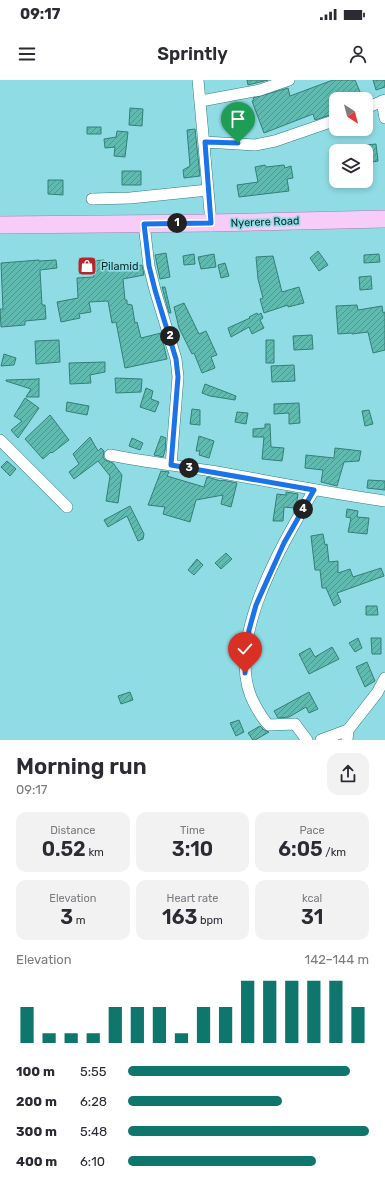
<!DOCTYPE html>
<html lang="en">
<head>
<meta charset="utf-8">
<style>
	body { margin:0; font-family:Rubik,sans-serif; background:#f2f2f3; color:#2b2b33; height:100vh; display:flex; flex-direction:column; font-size:15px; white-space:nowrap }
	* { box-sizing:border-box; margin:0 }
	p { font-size:13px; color:#7c7c81 }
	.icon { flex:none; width:22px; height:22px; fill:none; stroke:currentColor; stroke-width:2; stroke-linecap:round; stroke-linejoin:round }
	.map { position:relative; height:660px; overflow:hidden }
	.drawer { display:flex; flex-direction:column; background:#fff; flex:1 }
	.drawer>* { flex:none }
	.needle { width:26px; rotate:144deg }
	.controls { position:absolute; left:329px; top:12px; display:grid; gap:8px }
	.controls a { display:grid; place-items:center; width:44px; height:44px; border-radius:8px; background:#fff; box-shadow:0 2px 6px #0003; font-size:20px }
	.pin { position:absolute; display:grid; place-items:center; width:34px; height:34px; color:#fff; margin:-41px -17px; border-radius:50% 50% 50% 0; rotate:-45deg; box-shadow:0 0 4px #0007 }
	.pin .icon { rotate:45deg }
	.km { position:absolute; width:20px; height:20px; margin:-10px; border-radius:50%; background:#222; color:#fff; font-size:11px; line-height:20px; text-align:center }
	.round { display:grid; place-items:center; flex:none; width:42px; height:42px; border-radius:12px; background:#f2f2f3 }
	.head { display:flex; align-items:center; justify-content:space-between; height:68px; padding:0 16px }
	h1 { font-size:22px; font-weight:600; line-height:30px }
	.metrics { display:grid; grid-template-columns:repeat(3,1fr); gap:6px; height:68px; padding:4px 16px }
	.metrics div { display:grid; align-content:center; border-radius:10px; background:#f2f2f3; text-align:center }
	.metrics b { font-size:20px; font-weight:600 }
	.metrics small { font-size:11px; font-weight:400 }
	.metrics p { font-size:11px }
	.chart { height:112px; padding:8px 16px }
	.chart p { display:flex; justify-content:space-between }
	.chart svg { width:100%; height:72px; margin-top:4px; stroke:#0f766e; stroke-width:6 }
	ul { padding:0 16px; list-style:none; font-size:13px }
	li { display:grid; grid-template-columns:64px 48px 1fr; align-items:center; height:30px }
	li i { height:10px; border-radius:5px; background:#0f766e }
	.status { display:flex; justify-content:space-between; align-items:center; height:28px; padding:0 20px; background:#fff; direction:ltr }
	.status svg { height:11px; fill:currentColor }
	header { display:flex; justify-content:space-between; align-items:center; height:52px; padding:0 16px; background:#fff; font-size:18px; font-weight:600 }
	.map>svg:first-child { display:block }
</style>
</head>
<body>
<div class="status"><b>09:17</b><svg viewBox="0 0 49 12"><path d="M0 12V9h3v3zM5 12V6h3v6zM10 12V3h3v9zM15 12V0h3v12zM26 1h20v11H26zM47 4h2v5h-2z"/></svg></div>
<header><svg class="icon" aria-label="menu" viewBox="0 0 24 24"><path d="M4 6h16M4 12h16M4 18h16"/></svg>Sprintly<svg class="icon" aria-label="person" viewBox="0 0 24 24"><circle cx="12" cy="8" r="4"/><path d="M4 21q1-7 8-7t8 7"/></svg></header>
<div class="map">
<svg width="385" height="660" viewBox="0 0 385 660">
	<defs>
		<pattern id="building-hatch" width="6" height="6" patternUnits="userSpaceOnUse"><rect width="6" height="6" fill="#60bab0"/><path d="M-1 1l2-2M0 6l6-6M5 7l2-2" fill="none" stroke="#4d9790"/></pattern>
	</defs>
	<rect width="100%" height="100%" fill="#90dce5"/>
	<path fill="url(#building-hatch)" stroke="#347f77" d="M247,0H268L248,5Z
		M333,0H355L363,19H332L336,33L315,40L313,34L264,53L252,21L254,20L253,18L288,8L290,16Z
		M373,0H385V7L376,10Z
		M130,28L143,29L142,46L129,45Z
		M87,47H101V54H87Z
		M195,49L200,96L184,98L183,90L190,86L187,50Z
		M117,51L128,52L125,77L114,76L115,67L105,68L104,59L116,57Z
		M376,64L378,81L366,83V65Z
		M265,85L266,87L284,85L285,88L291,86L293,98L287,99L289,111L239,117L237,105L258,102L255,87Z
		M122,91H141V105H122Z
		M48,100H63V115L48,114Z
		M318,171L328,185L319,191L310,178Z
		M166,173L170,197L160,199L155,175Z
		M194,174L195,184L184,185L183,176Z
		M214,174L216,187L201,189L198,177Z
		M379,174L380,182L364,183V175Z
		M273,176L282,212L299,207L304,223L288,227V225L264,233L260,219L263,218L258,199L256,177Z
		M39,180V181L56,180L57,188L40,190L42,225H45L46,239L25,241V245L1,247L0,229H3L1,183Z
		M104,180V189L118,187V190L142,185L144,195L123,199L125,220H127V224L132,225L135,243L137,242L141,258L161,253L167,279L125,288L116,242L112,243L108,221L89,222L91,232L79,234L80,238L61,242L57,222L78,218L77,198L94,197L92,181Z
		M225,183L229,196L221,198L218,185Z
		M371,196L372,209L360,210L359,197Z
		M162,207H165L171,233H169Z
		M184,223L199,254L206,251L217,275L211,277L215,288L202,293L194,273L192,274L179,248L174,227Z
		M357,225L358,230L382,226L383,233L385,232V270L373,273L368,252L352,254V253L338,254L336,226Z
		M257,233L258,235L261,233L263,238L260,240L264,248L252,254L249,247L231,257L228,248L250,238L249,237Z
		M312,255L313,269L294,270L293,256Z
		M59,260L60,282L36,284L35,261Z
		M266,260H274V283H266Z
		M4,274L16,278L14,285L1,286Z
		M105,282V292L90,295L91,303L70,304L69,283Z
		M294,285L295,301L272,302L271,286Z
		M39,298V317H26L31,309L6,301V300L38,299Z
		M115,298L142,299L141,312L116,313Z
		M205,304L236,316L235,320L210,316L202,313Z
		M146,308L153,311L151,319L159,322L155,332L140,327Z
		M25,318L39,328L18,358L11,350L22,341L14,336Z
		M67,322L89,326L87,335L66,331Z
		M299,323L300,343L289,344V333L274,334V324Z
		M192,329L200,330V345L190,344Z
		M369,330L373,344L365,346L362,331Z
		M237,332L248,333L246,344L235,342Z
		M50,335L69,360L52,373L51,372L43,379L25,359Z
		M265,344H270L271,367L284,368L282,381L262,379L264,357H253V349L265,348Z
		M161,356L166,358L165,371L163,377L154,375Z
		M199,356L214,361L209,378L199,375L200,371H196Z
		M90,357L98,371L101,368L104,371L103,377L105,380L113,383L122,395L118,423L106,421L110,396L98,381L74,399L69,392L79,384L73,374Z
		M132,358L143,363L140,370L129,366Z
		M335,368L361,371L359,381L344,382L337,406L321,402L323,390L305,388L306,375L334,378Z
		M7,381L16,389L10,396L1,387Z
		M161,391L169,392L167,396L204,407L207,397L221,401L222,400L237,403L231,427L221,424L223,415L196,420L190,442L163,434L165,427L148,425Z
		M368,400L385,401V410L367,408Z
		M286,412L298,414L296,427L295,428L284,427L283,441H273L277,414L286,415Z
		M130,426L144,454L143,459L138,461L127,436L108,447L104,440Z
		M347,429L358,431L357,437L369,438L367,454L348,452L351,438L346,437Z
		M323,454L325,465L327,464L329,482L338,481V493L350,489L353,497L381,488L384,496L337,513L341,522L334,526L326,508H322L320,490H315L311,456Z
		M226,473L232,479L221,489L215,483Z
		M197,479L203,485L194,495L188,490Z
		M366,526H377L378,535H366Z
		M358,558L362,568L355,572L349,563Z
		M371,558H381V574H372Z
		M332,567L339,579L309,594L299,574L310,568L315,577Z
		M367,582L375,601L365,607L356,587Z
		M130,612L133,620L121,624L118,616Z
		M309,612L318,629L309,633L306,627L289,637L278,638L274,631Z
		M239,640L244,652L236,656L230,643Z
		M260,646L264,650L269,652L255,660H253L248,653Z"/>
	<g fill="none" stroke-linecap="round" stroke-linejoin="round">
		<defs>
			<path id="minor" d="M198,0L211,143
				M201,21L260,10L289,0
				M382,21L385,38
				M366,28L385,20
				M205,62L255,65L275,61L336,40
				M92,119L130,118L208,110
				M144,144L149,186L155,210L176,279L178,297L171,385
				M0,360L67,427
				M110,375C145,382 181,386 217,392C273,402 329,413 385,421
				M307,660L295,644L269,645C263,640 259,632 255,625C221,565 283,463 314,410
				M321,660L348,650
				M347,660L348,650L377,613L385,598"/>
			<path id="primary" d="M0,145L211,143L385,139"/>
		</defs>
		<use href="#minor" stroke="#2f7d85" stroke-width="12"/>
		<use href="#primary" stroke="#a07eaf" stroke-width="18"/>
		<use href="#minor" stroke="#fff" stroke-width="11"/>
		<use href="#primary" stroke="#f7ccf8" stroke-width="17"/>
	</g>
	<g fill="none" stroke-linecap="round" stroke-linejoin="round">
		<defs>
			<path id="route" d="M238,63L205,62L211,143L144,144L149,186L155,210L176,279L178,297L171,385L314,410L284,463L256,525L249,550L245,593"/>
		</defs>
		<use href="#route" stroke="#fff" stroke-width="8"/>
		<use href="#route" stroke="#1a73e8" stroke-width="5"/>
	</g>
	<defs>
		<symbol id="shop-square" viewBox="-11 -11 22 22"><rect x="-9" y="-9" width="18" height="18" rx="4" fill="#b62629" stroke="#90dce5"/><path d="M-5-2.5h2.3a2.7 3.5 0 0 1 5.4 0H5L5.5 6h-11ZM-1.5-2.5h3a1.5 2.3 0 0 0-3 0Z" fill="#fff"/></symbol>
	</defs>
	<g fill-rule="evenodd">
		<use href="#shop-square" x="76" y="175" width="22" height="22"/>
	</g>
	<g text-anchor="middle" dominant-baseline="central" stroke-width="3.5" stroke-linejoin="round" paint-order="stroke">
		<g font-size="11" fill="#0a2b2f" stroke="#90dce5">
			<text transform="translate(265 142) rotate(-2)">Nyerere Road</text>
		</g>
		<g font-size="11" fill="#0a2b2f" stroke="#90dce5" text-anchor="start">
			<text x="101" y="186">Pilamid</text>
		</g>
	</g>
</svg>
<div class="controls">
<a><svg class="needle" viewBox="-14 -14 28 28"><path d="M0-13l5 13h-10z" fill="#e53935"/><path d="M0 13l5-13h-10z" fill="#7c7c81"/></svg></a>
<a><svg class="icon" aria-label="layers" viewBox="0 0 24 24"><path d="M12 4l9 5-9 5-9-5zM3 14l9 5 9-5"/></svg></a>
</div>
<div class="pin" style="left:238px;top:63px;background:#1e9e55"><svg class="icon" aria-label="arrive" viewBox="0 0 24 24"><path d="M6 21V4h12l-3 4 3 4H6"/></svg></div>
<div class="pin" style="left:245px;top:593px;background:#d93025"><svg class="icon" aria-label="check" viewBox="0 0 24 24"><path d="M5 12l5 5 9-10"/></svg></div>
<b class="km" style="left:177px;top:143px">1</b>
<b class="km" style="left:170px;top:256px">2</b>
<b class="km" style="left:189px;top:388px">3</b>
<b class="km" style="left:303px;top:429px">4</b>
</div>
<section class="drawer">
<div class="head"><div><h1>Morning run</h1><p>09:17</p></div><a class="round"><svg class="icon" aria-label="share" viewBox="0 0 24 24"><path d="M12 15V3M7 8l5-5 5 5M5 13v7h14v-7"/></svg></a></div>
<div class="metrics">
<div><p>Distance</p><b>0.52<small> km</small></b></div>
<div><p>Time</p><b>3:10</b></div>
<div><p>Pace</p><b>6:05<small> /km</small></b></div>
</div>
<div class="metrics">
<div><p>Elevation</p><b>3<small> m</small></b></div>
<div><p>Heart rate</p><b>163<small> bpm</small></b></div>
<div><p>kcal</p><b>31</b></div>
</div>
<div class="chart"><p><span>Elevation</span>142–144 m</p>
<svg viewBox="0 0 160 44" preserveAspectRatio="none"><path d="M5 44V22M15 44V38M25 44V38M35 44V38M45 44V22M55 44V22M65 44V22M75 44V38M85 44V22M95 44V22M105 44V6M115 44V6M125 44V6M135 44V6M145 44V6M155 44V22"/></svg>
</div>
<ul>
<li><b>100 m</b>5:55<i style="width:92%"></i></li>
<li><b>200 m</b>6:28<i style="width:64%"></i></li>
<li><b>300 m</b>5:48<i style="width:100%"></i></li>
<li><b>400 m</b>6:10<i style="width:78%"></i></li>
</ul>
</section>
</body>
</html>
